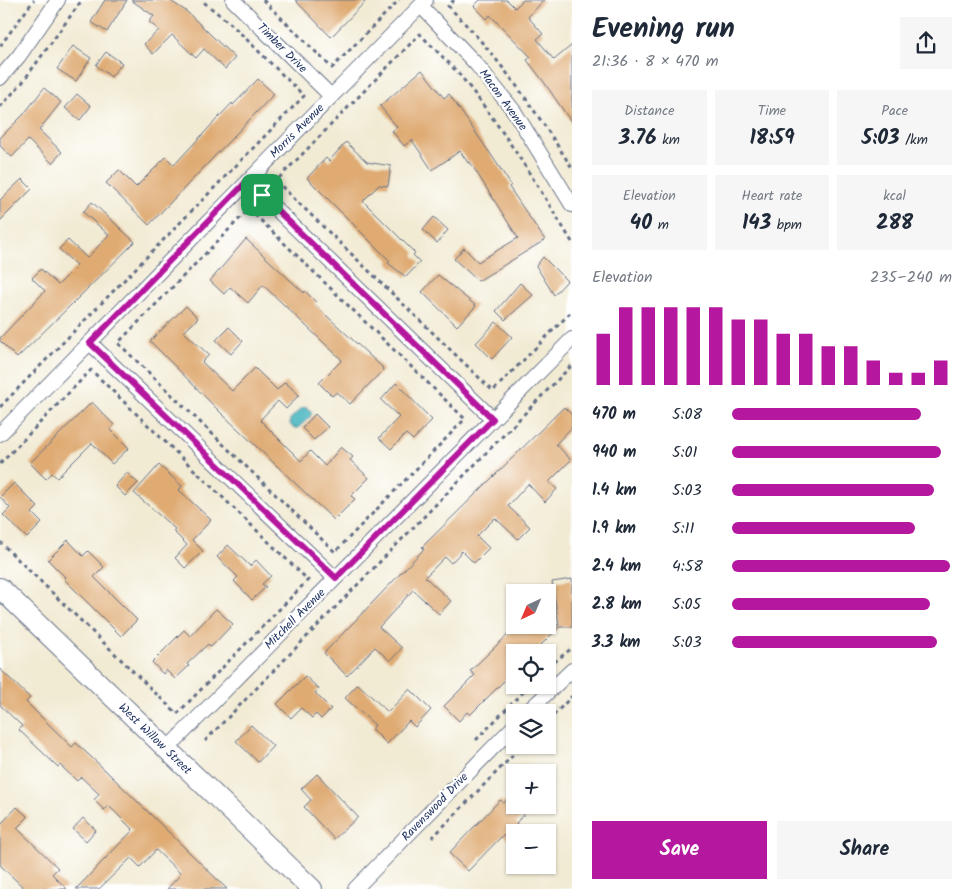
<!DOCTYPE html>
<html lang="en">
<head>
<meta charset="utf-8">
<style>
	body { margin:0; font-family:Kalam,sans-serif; background:#f6f6f7; color:#1f2937; height:100vh; display:flex; flex-direction:column; font-size:19px; white-space:nowrap }
	* { box-sizing:border-box; margin:0 }
	p { font-size:16px; color:#747a83 }
	.icon { flex:none; width:28px; height:28px; fill:none; stroke:currentColor; stroke-width:2; stroke-linecap:round; stroke-linejoin:round }
	.map { position:relative; flex:1; overflow:hidden }
	.side { display:flex; flex-direction:column; background:#fff; width:400px }
	.side>* { flex:none }
	.needle { width:32px; rotate:224deg }
	.buttons { position:absolute; left:506px; top:584px; display:grid; gap:10px }
	.buttons a { display:grid; place-items:center; width:50px; height:50px; border-radius:0px; background:#fff; box-shadow:0 1px 4px #0004; font-size:25px }
	.pin { position:absolute; display:grid; place-items:center; width:42px; height:42px; color:#fff; margin:-21px; border-radius:10px; box-shadow:0 2px 8px #0006 }
	.round { display:grid; place-items:center; flex:none; width:52px; height:52px; border-radius:0px; background:#f6f6f7 }
	.headline { display:flex; align-items:center; justify-content:space-between; height:85px; padding:0 20px }
	h1 { font-size:28px; font-weight:700; line-height:38px }
	.stats { display:grid; grid-template-columns:repeat(3,1fr); gap:8px; height:85px; padding:5px 20px }
	.stats div { display:grid; align-content:center; border-radius:0px; background:#f6f6f7; text-align:center }
	.stats b { font-size:21px; font-weight:700 }
	.stats small { font-size:14px; font-weight:400 }
	.stats p { font-size:14px }
	.chart { height:140px; padding:10px 20px }
	.chart p { display:flex; justify-content:space-between }
	.chart svg { width:100%; height:90px; margin-top:5px; stroke:#b5179e; stroke-width:6 }
	.action { display:flex; gap:10px; margin-top:auto; padding:10px 20px }
	.action a { flex:1; height:58px; border-radius:0px; background:#b5179e; color:#fff; font-size:20px; font-weight:700; line-height:58px; text-align:center }
	.action a+a { background:#f6f6f7; color:#1f2937 }
	ul { padding:0 20px; list-style:none; font-size:16px }
	li { display:grid; grid-template-columns:80px 60px 1fr; align-items:center; height:38px }
	li i { height:12px; border-radius:6px; background:#b5179e }
	main { display:flex; flex:1; min-height:0 }
	.map>svg:first-child { display:block }
</style>
</head>
<body>
<main>
<div class="map">
<svg width="572" height="889" viewBox="0 0 572 889">
	<rect width="100%" height="100%" fill="#fff"/>
	<filter id="ink" filterUnits="userSpaceOnUse"><feTurbulence type="fractalNoise" baseFrequency=".02" numOctaves="2"/><feDisplacementMap in="SourceGraphic" scale="10" xChannelSelector="R" yChannelSelector="G"/><feConvolveMatrix kernelMatrix="1 2 1 2 8 2 1 2 1" color-interpolation-filters="sRGB"/></filter>
	<filter id="wash" filterUnits="userSpaceOnUse"><feTurbulence type="fractalNoise" baseFrequency=".0096" numOctaves="4" result="noise"/><feDisplacementMap in="SourceGraphic" scale="20" xChannelSelector="R" yChannelSelector="G"/><feGaussianBlur stdDeviation="1.12" result="paint"/><feColorMatrix in="noise" values="0 0 0 0 0 0 0 0 0 0 0 0 0 0 0 0 0 1.4 0 .05"/><feComposite in="paint" operator="in"/></filter>
	<g filter="url(#wash)">
		<rect width="100%" height="100%" fill="#f2ebd4"/>
		<path fill="#43b3bd" stroke="#2f718e" d="M307,407L312,412L310,417L298,428H293L290,424V419L302,408Z"/>
		<g id="blocks">
			<path fill="#dfab73" d="M105,0H127L107,32L91,22Z
				M131,0H169L186,11L235,58L225,69L204,49L196,58L172,35L153,54L144,44L159,30L149,22L154,16Z
				M295,0H367L331,37Z
				M480,0H507L515,8L523,0H544L528,17L543,34L537,39L554,60L572,45V123L544,82L527,60L531,57L490,15L487,19L474,6Z
				M73,46L91,58L76,81L57,69Z
				M106,52L122,63L111,77L96,65Z
				M422,70L444,98L449,94L496,162L511,185L509,187L545,240L478,281L454,259L464,248L478,262L518,238L470,162L468,163L460,151L432,170L412,140L404,146L392,131L397,127L380,106Z
				M258,79L274,94L149,225L106,183L119,170L136,187L166,157L174,165L232,103L233,105Z
				M44,88L61,102L39,130L62,152L52,163L28,140L12,157L0,146V138L24,114Z
				M77,94L91,106L80,120L65,108Z
				M346,142L367,162L391,166L388,186L379,185L363,201L415,253L413,255L420,262L406,277L388,263L390,261L307,178L326,158L329,161Z
				M22,179L32,189L0,221V200Z
				M92,202L135,242L17,358L0,341V338L45,291L32,278L41,269L58,285L77,266L59,249L68,240L87,258L109,235L83,212Z
				M434,217L448,230L437,243L423,230Z
				M246,239L304,293L305,291L316,302L314,304L382,367L383,370L350,404L337,392L332,396L319,383L342,360L263,285L248,303L230,287L224,294L210,281Z
				M543,257L567,281L554,295L536,266Z
				M438,275L476,306L457,326L422,292Z
				M520,283L533,295L505,320L496,311Z
				M186,306L198,318L184,332L209,355L202,362L232,391L255,368L277,390L285,382L299,395L286,409L278,401L260,420L301,461L310,451L325,466L341,447L353,457L350,460L369,478L351,496L355,499L334,520L219,411L150,341Z
				M496,322L512,337L492,359L476,343Z
				M229,327L243,341L231,354L216,340Z
				M396,383L432,420L413,440L406,434L391,449L379,438L399,417L381,400Z
				M92,402L114,425L110,429L129,448L112,464L92,443L57,478L52,473L46,479L30,463Z
				M564,407L572,415V427L556,444L571,460L549,482L557,489L545,502L528,484L508,506L530,527L518,539L495,518L477,536L489,548L474,563L462,551L451,563L445,557L425,577L451,601L439,614L413,590L379,627L402,648L390,661L375,647L347,676L324,653L424,549L422,547Z
				M315,414L328,427L314,440L302,428Z
				M159,465L182,486L179,490L211,520L192,540L203,551L185,568L175,558L187,545L173,531L175,529L134,493Z
				M127,473L138,483L125,496L115,486Z
				M14,483L38,507L32,513L42,523L27,538L3,515L10,508L0,497Z
				M68,540L83,556L88,551L104,567L94,577L137,620L121,636L64,579L66,578L48,560Z
				M228,545L250,566L256,560L271,576L262,584L266,587L252,600L234,581L238,577L217,557Z
				M572,579V627H559L534,652H515V670L470,715L467,712L459,721L444,706L475,675L470,671L518,625H559L552,582Z
				M216,609L233,624L211,647L208,644L187,664L189,666L175,679L166,670L163,674L152,662L184,630L190,636Z
				M0,669L30,698L26,702L72,747L76,743L104,769L227,889H167L181,874L156,850L140,867L131,858L99,889H76L133,830L109,806L104,810L94,800L99,794L81,777L77,781L60,765L58,767L19,730L22,726L0,705Z
				M305,676L319,689L315,693L331,709L321,719L316,714L312,718L301,708L291,718L277,704Z
				M358,684L388,712L410,689L431,710L415,727L409,721L387,744L372,729L375,725L345,698Z
				M251,725L273,746L258,762L236,741Z
				M317,774L358,817L334,839L304,807L311,800L301,789Z
				M515,791V805H533L516,823L520,827L508,840L503,835L468,871L449,853L500,800L504,803Z
				M17,807L28,817L17,828L58,868L52,874L67,889H25L0,865V825Z
				M83,818L96,830L86,841L73,829Z"/>
		</g>
	</g>
	<g filter="url(#ink)">
		<use href="#blocks" fill-opacity="0" stroke="#667187" stroke-width="1"/>
		<g fill="none" stroke-linecap="round" stroke-linejoin="round">
			<defs>
				<path id="street" d="M233,0L331,96
					M421,6L477,65L514,111L572,205
					M0,78L19,56L58,0
					M247,181L493,419
					M90,343L335,578
					M0,434L426,0
					M527,712L572,670
					M166,750L572,339
					M355,889L515,725"/>
				<path id="secondary" d="M0,588L312,889"/>
			</defs>
			<use href="#street" stroke="#667187" stroke-width="16"/>
			<use href="#secondary" stroke="#667187" stroke-width="22"/>
			<path stroke="#667187" stroke-width="3" stroke-dasharray="4 4" stroke-linecap="butt" d="M263,0L332,68L399,0
				M454,0L448,6C500,58 533,107 572,168
				M0,46L34,0
				M0,107L22,83L82,0
				M249,209L465,419L335,552L118,343Z
				M572,242C538,186 504,130 463,79C450,63 434,49 420,34L276,181L493,391L572,311
				M0,407L304,96L231,24L201,0
				M0,464L91,370L308,580L177,714L0,542
				M548,667L572,648
				M548,721L572,696
				M476,740L530,685
				M205,741L572,365
				M432,838L523,745"/>
			<use href="#street" stroke="#fff" stroke-width="14"/>
			<use href="#secondary" stroke="#fff" stroke-width="20"/>
		</g>
	</g>
	<g fill="none" stroke-linecap="round" stroke-linejoin="round" filter="url(#ink)">
		<defs>
			<path id="route" d="M247,181L493,419L336,578L90,343Z"/>
		</defs>
		<use href="#route" stroke="#fff" stroke-width="10"/>
		<use href="#route" stroke="#b5179e" stroke-width="6"/>
	</g>
	<g text-anchor="middle" dominant-baseline="central" stroke-width="4.5" stroke-linejoin="round" paint-order="stroke">
		<g font-size="12" fill="#1b2f5e" stroke="#fff">
			<text transform="translate(282 48) rotate(45)">Timber Drive</text>
			<text transform="translate(503 100) rotate(54)">Macon Avenue</text>
			<text transform="translate(297 131) rotate(-45)">Morris Avenue</text>
			<text transform="translate(295 619) rotate(-45)">Mitchell Avenue</text>
			<text transform="translate(155 739) rotate(44)">West Willow Street</text>
			<text transform="translate(435 807) rotate(-46)">Ravenswood Drive</text>
		</g>
	</g>
</svg>
<div class="buttons">
<a><svg class="needle" viewBox="-14 -14 28 28"><path d="M0-13l5 13h-10z" fill="#e53935"/><path d="M0 13l5-13h-10z" fill="#747a83"/></svg></a>
<a><svg class="icon" aria-label="locate" viewBox="0 0 24 24"><circle cx="12" cy="12" r="6"/><path d="M12 2v4M12 18v4M2 12h4M18 12h4"/></svg></a>
<a><svg class="icon" aria-label="layers" viewBox="0 0 24 24"><path d="M12 4l9 5-9 5-9-5zM3 14l9 5 9-5"/></svg></a>
<a>+</a>
<a>−</a>
</div>
<div class="pin" style="left:262px;top:195px;background:#1e9e55"><svg class="icon" aria-label="arrive" viewBox="0 0 24 24"><path d="M6 21V4h12l-3 4 3 4H6"/></svg></div>
</div>
<section class="side">
<div class="headline"><div><h1>Evening run</h1><p>21:36 · 8 × 470 m</p></div><a class="round"><svg class="icon" aria-label="share" viewBox="0 0 24 24"><path d="M12 15V3M7 8l5-5 5 5M5 13v7h14v-7"/></svg></a></div>
<div class="stats">
<div><p>Distance</p><b>3.76<small> km</small></b></div>
<div><p>Time</p><b>18:59</b></div>
<div><p>Pace</p><b>5:03<small> /km</small></b></div>
</div>
<div class="stats">
<div><p>Elevation</p><b>40<small> m</small></b></div>
<div><p>Heart rate</p><b>143<small> bpm</small></b></div>
<div><p>kcal</p><b>288</b></div>
</div>
<div class="chart"><p><span>Elevation</span>235–240 m</p>
<svg viewBox="0 0 160 44" preserveAspectRatio="none"><path d="M5 44V19M15 44V6M25 44V6M35 44V6M45 44V6M55 44V6M65 44V12M75 44V12M85 44V19M95 44V19M105 44V25M115 44V25M125 44V32M135 44V38M145 44V38M155 44V32"/></svg>
</div>
<ul>
<li><b>470 m</b>5:08<i style="width:86%"></i></li>
<li><b>940 m</b>5:01<i style="width:95%"></i></li>
<li><b>1.4 km</b>5:03<i style="width:92%"></i></li>
<li><b>1.9 km</b>5:11<i style="width:83%"></i></li>
<li><b>2.4 km</b>4:58<i style="width:99%"></i></li>
<li><b>2.8 km</b>5:05<i style="width:90%"></i></li>
<li><b>3.3 km</b>5:03<i style="width:93%"></i></li>
</ul>
<div class="action"><a>Save</a><a>Share</a></div>
</section>
</main>
</body>
</html>
